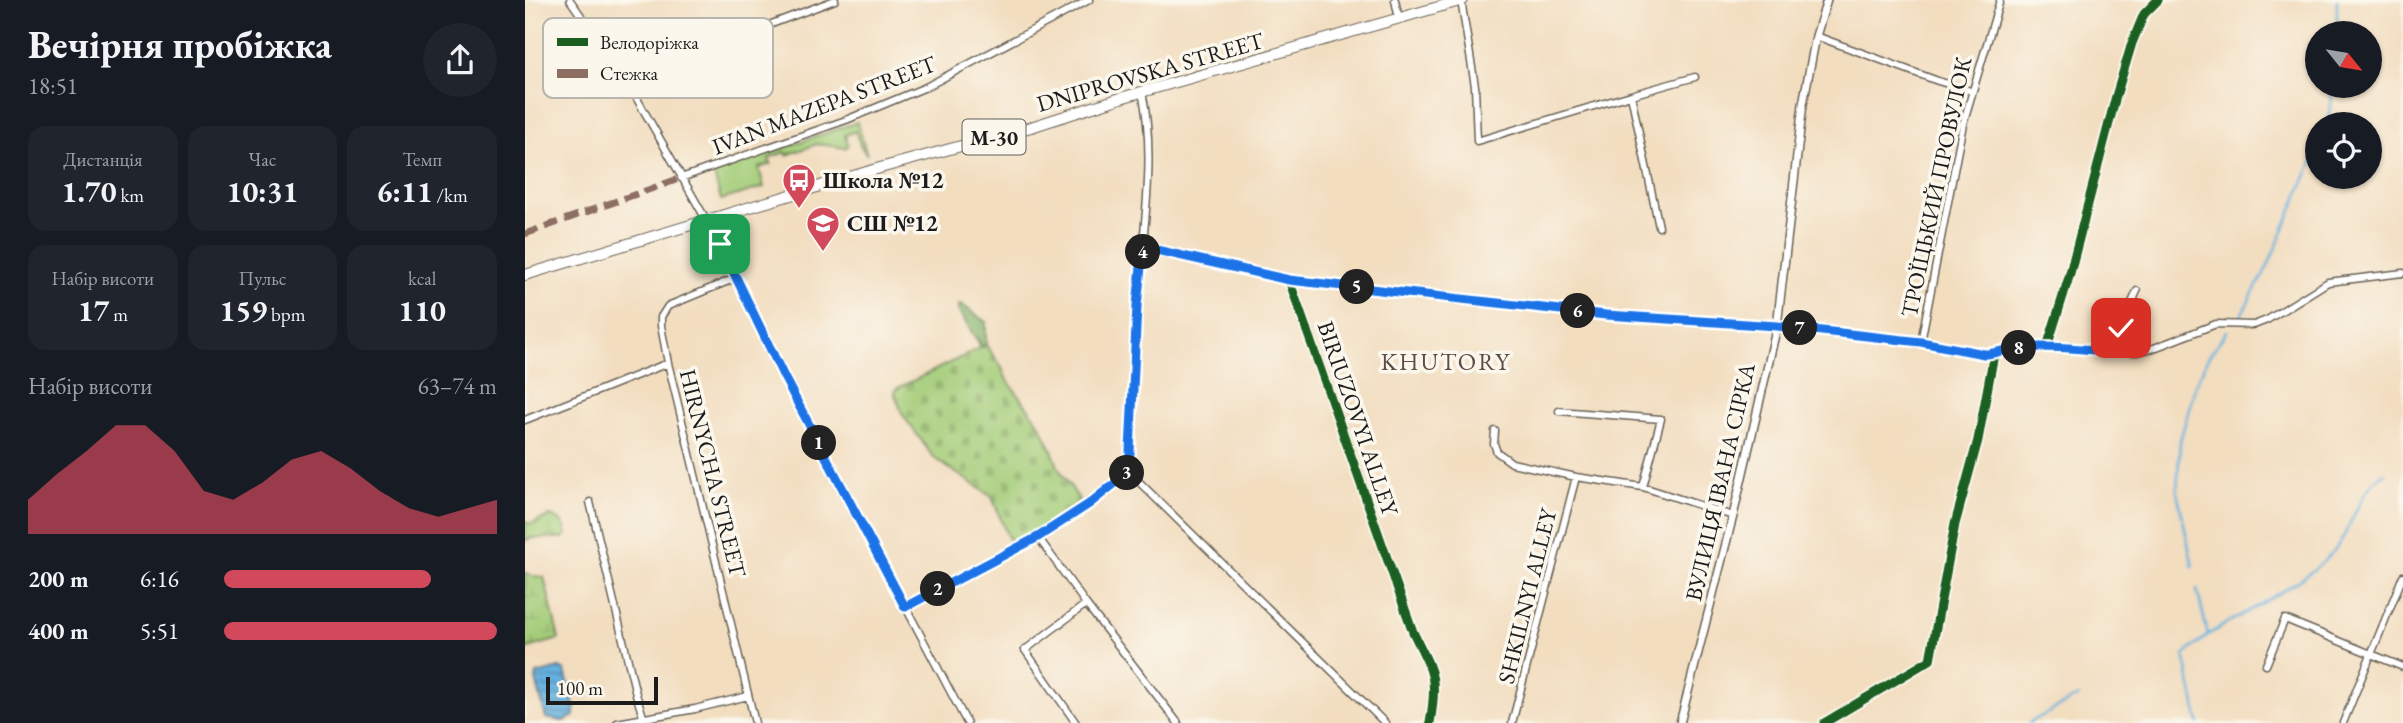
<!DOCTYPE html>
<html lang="uk">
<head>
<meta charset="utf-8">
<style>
	body { margin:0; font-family:"EB Garamond",serif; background:#20242c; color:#f1f3f6; height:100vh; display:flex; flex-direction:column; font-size:26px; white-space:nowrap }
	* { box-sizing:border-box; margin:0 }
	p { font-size:23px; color:#9ea1a6 }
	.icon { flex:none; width:38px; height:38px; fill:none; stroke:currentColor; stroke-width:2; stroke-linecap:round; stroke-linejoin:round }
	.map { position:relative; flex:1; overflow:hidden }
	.sheet { display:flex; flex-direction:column; background:#171b24; width:525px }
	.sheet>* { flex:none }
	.needle { width:46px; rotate:120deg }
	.controls { position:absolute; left:1780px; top:21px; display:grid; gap:14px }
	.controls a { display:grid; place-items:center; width:77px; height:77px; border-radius:50%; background:#171b24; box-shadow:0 2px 5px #0004; font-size:35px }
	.scale { position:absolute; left:21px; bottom:18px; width:112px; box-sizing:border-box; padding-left:7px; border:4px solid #1c1c1c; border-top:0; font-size:19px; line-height:24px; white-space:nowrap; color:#1c1c1c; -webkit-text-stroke:5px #fbf7ec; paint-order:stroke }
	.pin { position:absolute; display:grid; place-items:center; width:60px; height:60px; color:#fff; margin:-30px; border-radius:14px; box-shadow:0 4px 10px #0006 }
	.km { position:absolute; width:35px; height:35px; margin:-18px; border-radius:50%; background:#222; color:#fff; font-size:19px; line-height:35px; text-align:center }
	.round { display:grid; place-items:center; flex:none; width:74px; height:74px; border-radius:37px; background:#20242c }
	.head { display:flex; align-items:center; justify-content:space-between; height:119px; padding:0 28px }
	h1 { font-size:38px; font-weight:700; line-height:52px }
	.figures { display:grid; grid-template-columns:repeat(3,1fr); gap:10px; height:119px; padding:7px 28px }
	.figures div { display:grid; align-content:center; border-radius:18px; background:#20242c; text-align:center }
	.figures b { font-size:30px; font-weight:700 }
	.figures small { font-size:19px; font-weight:400 }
	.figures p { font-size:19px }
	.chart { height:196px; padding:14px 28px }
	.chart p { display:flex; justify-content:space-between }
	.chart svg { width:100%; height:126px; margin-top:7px; fill:#d1495b; opacity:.7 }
	ul { padding:0 28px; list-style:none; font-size:23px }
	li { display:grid; grid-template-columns:112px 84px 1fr; align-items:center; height:52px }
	li i { height:18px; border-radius:9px; background:#d1495b }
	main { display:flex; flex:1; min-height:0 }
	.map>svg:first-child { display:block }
</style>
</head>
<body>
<main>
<section class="sheet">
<div class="head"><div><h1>Вечірня пробіжка</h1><p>18:51</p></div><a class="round"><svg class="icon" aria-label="share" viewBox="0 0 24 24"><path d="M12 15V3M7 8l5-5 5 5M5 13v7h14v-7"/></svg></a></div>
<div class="figures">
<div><p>Дистанція</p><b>1.70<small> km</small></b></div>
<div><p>Час</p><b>10:31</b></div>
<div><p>Темп</p><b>6:11<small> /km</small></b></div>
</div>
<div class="figures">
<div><p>Набір висоти</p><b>17<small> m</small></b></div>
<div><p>Пульс</p><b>159<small> bpm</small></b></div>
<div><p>kcal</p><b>110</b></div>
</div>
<div class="chart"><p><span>Набір висоти</span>63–74 m</p>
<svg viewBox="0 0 160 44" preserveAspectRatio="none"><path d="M0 44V32L10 23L20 15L30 6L40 6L50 15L60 29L70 32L80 26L90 18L100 15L110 21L120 29L130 35L140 38L150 35L160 32V44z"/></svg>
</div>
<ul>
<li><b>200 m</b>6:16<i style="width:76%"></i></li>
<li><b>400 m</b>5:51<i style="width:100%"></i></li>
</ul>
</section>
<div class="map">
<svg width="1878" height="723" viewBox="0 0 1878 723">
	<defs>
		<pattern id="forest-firs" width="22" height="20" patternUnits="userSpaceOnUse" patternTransform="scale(1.75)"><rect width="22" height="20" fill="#82b068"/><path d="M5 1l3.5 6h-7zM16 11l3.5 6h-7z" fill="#6a8e55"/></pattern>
		<pattern id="wetland-marsh" width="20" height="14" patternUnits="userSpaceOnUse" patternTransform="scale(1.75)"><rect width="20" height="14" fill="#a3cc77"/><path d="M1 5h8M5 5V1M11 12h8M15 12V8" fill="none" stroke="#8caf66"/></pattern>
		<pattern id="cemetery-stones" width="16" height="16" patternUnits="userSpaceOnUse" patternTransform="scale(1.75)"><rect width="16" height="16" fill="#a3cc77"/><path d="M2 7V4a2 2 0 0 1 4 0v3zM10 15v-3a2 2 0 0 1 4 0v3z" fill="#8caf66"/></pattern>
		<pattern id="water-rules" width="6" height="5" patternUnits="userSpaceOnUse" patternTransform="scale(1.75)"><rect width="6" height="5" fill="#65b1de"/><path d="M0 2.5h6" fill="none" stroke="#528fb3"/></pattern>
	</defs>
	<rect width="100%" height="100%" fill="#fbf7ec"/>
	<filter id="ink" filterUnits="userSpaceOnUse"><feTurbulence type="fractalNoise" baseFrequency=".0143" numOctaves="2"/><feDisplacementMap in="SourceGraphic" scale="14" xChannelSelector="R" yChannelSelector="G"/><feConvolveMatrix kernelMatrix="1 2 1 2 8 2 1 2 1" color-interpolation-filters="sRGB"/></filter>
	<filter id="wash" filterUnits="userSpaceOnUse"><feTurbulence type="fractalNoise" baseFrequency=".00686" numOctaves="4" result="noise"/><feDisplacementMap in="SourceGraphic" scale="28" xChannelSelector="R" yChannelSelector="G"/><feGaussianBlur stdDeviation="1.57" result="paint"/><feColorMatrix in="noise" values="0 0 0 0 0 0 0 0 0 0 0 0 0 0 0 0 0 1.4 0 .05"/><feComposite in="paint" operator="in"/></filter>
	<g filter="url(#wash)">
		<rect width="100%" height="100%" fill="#f2ddbf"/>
		<path fill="#a3cc77" stroke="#60744a" stroke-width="2" d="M332,122L342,155L336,147L330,131L320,135L323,145L321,148L292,144L262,155L260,152L244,158L246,164L234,168L239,187L196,200L189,175L198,169Z"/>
		<path fill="url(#forest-firs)" stroke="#4f6642" stroke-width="2" d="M434,305L440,307L461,322V345L456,347L433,310Z"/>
		<path fill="url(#wetland-marsh)" stroke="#60744a" stroke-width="2" d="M25,516C34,519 40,523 42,533L38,538H5L0,541V521L5,524Z
			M0,572L7,576L19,577L34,639L0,649Z"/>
		<path fill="url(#cemetery-stones)" stroke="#60744a" stroke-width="2" d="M461,345L476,366L481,378L516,426L527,450L533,467L555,501L513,533L488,545H486L467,497L409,458L378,415L370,395L371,389Z"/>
		<path fill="url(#water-rules)" stroke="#40667d" stroke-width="2" d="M34,668L40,671L50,709L49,716L38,721L21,718L11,680L12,674Z"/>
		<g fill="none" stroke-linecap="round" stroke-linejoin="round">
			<path stroke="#65b1de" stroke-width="2.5" d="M1812,33V0
				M1802,124L1809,86
				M1716,315L1743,266L1792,151
				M1668,567L1652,491L1655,441L1671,383L1685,354L1702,331
				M1672,589L1683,635C1721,610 1776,586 1806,554C1828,531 1832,489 1860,473
				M1504,723L1554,696
				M1674,723L1659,655L1683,635"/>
		</g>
	</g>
	<g filter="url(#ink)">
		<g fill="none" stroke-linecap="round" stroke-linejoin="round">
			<defs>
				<path id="minor" d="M45,0L103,83L195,244L259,377L442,723
					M870,0L874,19
					M936,0L950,86L952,141L1106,95
					M1291,36L1413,81L1446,91
					M103,83L138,65L310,0
					M617,92C632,156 617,240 612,306C608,361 607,417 604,472L860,723
					M156,178L321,120L401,87L564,0
					M1134,227L1106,95L1170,77
					M618,248L764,280
					M213,277L143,306L136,317V326L143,363L230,723
					M1396,342L1438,124L1475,0
					M1522,347L1611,352L1629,348L1691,324L1729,325L1742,320L1803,282L1878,273
					M1583,351L1596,328L1612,291
					M1034,411L1136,419L1118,487
					M0,420L143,363
					M970,431L969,444L972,452L987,463L1051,477L1118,487L1208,516
					M65,502L111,694L120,723
					M513,537L561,604L653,723
					M380,607L513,537L564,504L604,472
					M1741,665L1760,619L1878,667
					M92,723L170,709L223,696
					M551,723L500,650L561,604
					M905,723C913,677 908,673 888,632L764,280L1081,315L1252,326L1396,342L1447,353L1469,354
					M987,723L1051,477
					M1299,723L1405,660L1430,524L1453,440L1469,354L1490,348L1522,347L1544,277L1591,96L1607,43L1619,14L1633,0
					M1818,723L1878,576"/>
				<path id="tertiary" d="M1155,723L1208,516L1252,326L1278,104L1291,36L1302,0"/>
				<path id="trunk" d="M0,275L355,168L506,127L599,97L938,0"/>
			</defs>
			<use href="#minor" stroke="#676055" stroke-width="9"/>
			<use href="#tertiary" stroke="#676055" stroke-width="10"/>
			<use href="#trunk" stroke="#676055" stroke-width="12"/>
			<use href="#minor" stroke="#fff" stroke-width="6"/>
			<use href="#tertiary" stroke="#fff" stroke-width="7"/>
			<use href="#trunk" stroke="#fff" stroke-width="10"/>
			<path stroke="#8d6e63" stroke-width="7" stroke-dasharray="14 7" stroke-linecap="butt" d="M0,234L156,178"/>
			<defs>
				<path id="cycleway" d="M905,723C913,677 908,673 888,632L764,280L1081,315L1252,326L1396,342L1447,353L1469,354
					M1299,723L1405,660L1430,524L1453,440L1469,354L1490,348L1522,347L1544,277L1591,96L1607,43L1619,14L1633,0"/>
			</defs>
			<use href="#cycleway" stroke="#fbf7ec" stroke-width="13"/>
			<use href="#cycleway" stroke="#1b5e20" stroke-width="9"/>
		</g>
	</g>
	<g fill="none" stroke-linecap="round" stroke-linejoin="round" filter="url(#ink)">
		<defs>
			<path id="route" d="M195,244L259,377L380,607L513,537L564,504L604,472L612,306L618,247L764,280L1081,315L1252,326L1396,342L1459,354C1470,354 1480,349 1492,348C1522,345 1553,349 1583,351L1596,328"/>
		</defs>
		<use href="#route" stroke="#fff" stroke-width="14"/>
		<use href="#route" stroke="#1a73e8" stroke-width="9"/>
	</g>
	<defs>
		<symbol id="bus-pin" viewBox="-11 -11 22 30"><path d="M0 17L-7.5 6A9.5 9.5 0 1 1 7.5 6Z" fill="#d1495b" stroke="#fbf7ec"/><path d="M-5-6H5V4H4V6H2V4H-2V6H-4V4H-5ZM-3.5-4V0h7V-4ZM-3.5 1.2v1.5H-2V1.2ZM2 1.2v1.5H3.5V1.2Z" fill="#fff"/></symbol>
		<symbol id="school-pin" viewBox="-11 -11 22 30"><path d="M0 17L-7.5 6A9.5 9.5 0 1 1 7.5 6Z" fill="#d1495b" stroke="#fbf7ec"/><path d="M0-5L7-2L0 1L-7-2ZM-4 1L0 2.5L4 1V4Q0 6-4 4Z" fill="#fff"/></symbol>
	</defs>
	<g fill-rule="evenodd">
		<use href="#bus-pin" x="255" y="161" width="38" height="52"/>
		<use href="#school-pin" x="279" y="204" width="38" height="52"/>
	</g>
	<g text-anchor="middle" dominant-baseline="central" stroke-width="7" stroke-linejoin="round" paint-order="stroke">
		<rect fill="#fbf7ec" stroke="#5f5e5a" stroke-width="2" x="437.5" y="119.5" width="63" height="35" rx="5"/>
		<g font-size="21" font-weight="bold" fill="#1c1c1c">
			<text x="469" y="137">М-30</text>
		</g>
		<g font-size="23" fill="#1c1c1c" stroke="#fbf7ec">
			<text transform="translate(625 72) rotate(-16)">DNIPROVSKA STREET</text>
			<text transform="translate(299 105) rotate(-21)">IVAN MAZEPA STREET</text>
			<text transform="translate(1411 187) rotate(-78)">ТРОЇЦЬКИЙ ПРОВУЛОК</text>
			<text transform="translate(833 418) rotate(71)">BIRIUZOVYI ALLEY</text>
			<text transform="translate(188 473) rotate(76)">HIRNYCHA STREET</text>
			<text transform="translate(1195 482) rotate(-77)">ВУЛИЦЯ ІВАНА СІРКА</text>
			<text transform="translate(1002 596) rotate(-76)">SHKILNYI ALLEY</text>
		</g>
		<g font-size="23" font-weight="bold" fill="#1c1c1c" stroke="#fbf7ec" text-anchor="start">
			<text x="298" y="180">Школа №12</text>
			<text x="322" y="223">СШ №12</text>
		</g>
		<g font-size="24" letter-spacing="2" fill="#614b44" stroke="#fbf7ec">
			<text x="921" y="361">KHUTORY</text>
		</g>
	</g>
	<rect x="18" y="18" width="230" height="80" rx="10" fill="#fbf7ec" stroke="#b8b5ae" stroke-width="2"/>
	<rect x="32" y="38" width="31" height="8" fill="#1b5e20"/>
	<rect x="32" y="69" width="31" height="9" fill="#8d6e63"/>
	<g font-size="19" fill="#1c1c1c">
		<text x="75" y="49">Велодоріжка</text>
		<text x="75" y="80">Стежка</text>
	</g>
</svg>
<div class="controls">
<a><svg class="needle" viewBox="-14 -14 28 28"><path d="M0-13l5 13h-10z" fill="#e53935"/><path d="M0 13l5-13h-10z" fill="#9ea1a6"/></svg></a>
<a><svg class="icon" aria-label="locate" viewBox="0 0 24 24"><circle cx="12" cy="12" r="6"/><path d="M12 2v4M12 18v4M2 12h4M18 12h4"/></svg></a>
</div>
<div class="scale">100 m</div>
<div class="pin" style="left:195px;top:244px;background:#1e9e55"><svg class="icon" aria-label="arrive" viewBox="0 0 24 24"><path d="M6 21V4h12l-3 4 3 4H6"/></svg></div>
<div class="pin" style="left:1596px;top:328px;background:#d93025"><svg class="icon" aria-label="check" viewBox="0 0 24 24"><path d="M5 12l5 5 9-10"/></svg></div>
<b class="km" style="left:294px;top:443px">1</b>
<b class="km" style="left:413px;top:589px">2</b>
<b class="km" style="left:602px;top:473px">3</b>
<b class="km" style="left:618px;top:252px">4</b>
<b class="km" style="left:832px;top:287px">5</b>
<b class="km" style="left:1053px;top:311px">6</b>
<b class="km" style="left:1275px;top:328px">7</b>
<b class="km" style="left:1494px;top:348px">8</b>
</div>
</main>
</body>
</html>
